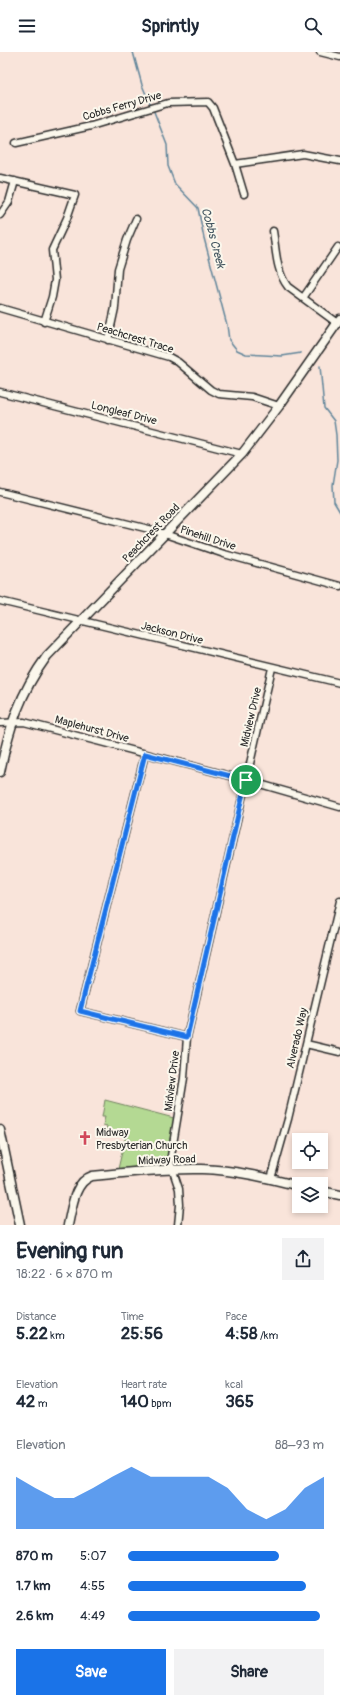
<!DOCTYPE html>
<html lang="en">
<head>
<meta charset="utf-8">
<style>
	body { margin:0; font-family:Pangolin,sans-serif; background:#f2f2f3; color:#1f2937; height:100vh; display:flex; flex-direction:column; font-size:15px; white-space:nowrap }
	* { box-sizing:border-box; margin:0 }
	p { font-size:13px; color:#747a83 }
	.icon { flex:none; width:22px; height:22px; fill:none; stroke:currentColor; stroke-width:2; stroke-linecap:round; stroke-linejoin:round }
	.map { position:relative; height:1173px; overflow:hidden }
	.details { display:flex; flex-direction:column; background:#fff; flex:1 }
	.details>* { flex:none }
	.tools { position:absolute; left:292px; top:1081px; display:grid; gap:8px }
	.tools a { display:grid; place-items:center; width:36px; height:36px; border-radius:0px; background:#fff; box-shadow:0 2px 6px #0003; font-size:20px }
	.pin { position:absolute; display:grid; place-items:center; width:34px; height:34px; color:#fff; margin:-17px; border:2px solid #fff; border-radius:50%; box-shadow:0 1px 4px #0007 }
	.round { display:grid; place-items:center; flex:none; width:42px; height:42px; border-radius:0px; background:#f2f2f3 }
	.overview { display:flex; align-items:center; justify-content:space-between; height:68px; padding:0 16px }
	h1 { font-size:22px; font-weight:700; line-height:30px }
	.figures { display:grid; grid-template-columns:repeat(3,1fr); gap:6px; height:68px; padding:4px 16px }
	.figures div { display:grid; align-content:center }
	.figures b { font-size:17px; font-weight:700 }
	.figures small { font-size:11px; font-weight:400 }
	.figures p { font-size:11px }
	.chart { height:112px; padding:8px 16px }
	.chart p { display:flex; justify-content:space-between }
	.chart svg { width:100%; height:72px; margin-top:4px; fill:#1a73e8; opacity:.7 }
	.primary-button { display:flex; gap:8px; margin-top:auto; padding:8px 16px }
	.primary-button a { flex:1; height:46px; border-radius:0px; background:#1a73e8; color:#fff; font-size:16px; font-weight:700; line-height:46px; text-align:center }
	.primary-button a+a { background:#f2f2f3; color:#1f2937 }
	ul { padding:0 16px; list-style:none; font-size:13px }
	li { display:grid; grid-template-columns:64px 48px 1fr; align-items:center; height:30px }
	li i { height:10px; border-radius:5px; background:#1a73e8 }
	header { display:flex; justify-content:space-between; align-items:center; height:52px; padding:0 16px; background:#fff; font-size:18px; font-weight:700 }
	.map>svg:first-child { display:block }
</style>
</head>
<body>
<header><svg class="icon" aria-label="menu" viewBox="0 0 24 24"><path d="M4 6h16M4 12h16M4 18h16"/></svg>Sprintly<svg class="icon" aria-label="search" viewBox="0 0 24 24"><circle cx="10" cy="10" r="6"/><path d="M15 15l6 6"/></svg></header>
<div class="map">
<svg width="340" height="1173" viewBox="0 0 340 1173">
	<rect width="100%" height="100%" fill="#f9e4da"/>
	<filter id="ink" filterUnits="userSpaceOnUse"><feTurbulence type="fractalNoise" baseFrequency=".025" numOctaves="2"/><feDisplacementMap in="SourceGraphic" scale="8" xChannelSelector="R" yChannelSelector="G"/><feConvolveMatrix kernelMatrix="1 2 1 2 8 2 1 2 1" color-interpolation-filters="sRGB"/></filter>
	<g filter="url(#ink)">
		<path fill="#b4d993" stroke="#70825f" d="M105,1048L174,1066L166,1112L118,1117L126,1083L106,1078L107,1074L103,1073L105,1065H102Z"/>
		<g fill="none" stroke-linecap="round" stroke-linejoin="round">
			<path stroke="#61859a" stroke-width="1.5" d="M133,0L142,33L151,54
				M153,57L167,93L168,114L175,132L198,156L204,186L227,273L229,288L237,298L246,302L282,304L301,301
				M320,314L324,356L334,369L336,383L337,408L333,433L334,450L340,460"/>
			<defs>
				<path id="minor" d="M320,0L340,5
					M16,91L91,74L168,51L208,50L213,56L235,112L244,142
					M235,112L303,102L340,109
					M0,126L75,143L67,166L52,198L55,228L52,245L44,270
					M0,163L9,150L15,129
					M273,179C276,197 276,220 288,235L337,271
					M303,246L338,195
					M0,256L169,305L178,310L211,338L219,342L252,345L279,354
					M108,288L115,256L118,217L127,188L136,167
					M0,340L242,402
					M0,440L153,478L224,502L340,534
					M0,549L340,631
					M0,671L24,670L246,728L340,755
					M145,702L80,959L187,985
					M306,992L340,1000
					M271,1127L288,1067L340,849
					M178,1173L180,1153L179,1137L170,1110L184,1026L187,985L272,616"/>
				<path id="tertiary" d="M0,720C9,676 20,641 47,604L242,402L279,354L340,267
					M0,1078L20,1173
					M321,1139L340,1143
					M68,1173C72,1156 74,1130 92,1124C128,1120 166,1116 202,1117C235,1118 268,1126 299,1134"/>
			</defs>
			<use href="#minor" stroke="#2b2b2b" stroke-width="9"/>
			<use href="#tertiary" stroke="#2b2b2b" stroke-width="11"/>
			<use href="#minor" stroke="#fbf7ec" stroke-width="6"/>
			<use href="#tertiary" stroke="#fbf7ec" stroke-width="8"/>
		</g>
	</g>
	<g fill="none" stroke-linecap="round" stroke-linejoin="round" filter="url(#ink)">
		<defs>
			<path id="route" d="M145,702L246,728L187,985L80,959Z"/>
		</defs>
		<use href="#route" stroke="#fff" stroke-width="8"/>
		<use href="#route" stroke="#1a73e8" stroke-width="5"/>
	</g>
	<defs>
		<symbol id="church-bare" viewBox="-9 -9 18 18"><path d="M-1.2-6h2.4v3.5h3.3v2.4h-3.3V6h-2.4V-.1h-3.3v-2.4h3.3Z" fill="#d1495b" stroke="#fbf7ec" stroke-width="2.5" paint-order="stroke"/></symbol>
	</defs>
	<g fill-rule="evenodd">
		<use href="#church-bare" x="75" y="1076" width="20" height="20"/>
	</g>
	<g text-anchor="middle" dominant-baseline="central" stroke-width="4" stroke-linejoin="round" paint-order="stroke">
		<g font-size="11" fill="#2b2b2b" stroke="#fbf7ec">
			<text transform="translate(122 54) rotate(-16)">Cobbs Ferry Drive</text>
			<text transform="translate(135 286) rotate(17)">Peachcrest Trace</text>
			<text transform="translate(124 361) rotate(14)">Longleaf Drive</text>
			<text transform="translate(151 481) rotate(-46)">Peachcrest Road</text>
			<text transform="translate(208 486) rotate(18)">Pinehill Drive</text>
			<text transform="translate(172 581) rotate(14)">Jackson Drive</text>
			<text transform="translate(251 665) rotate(-77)">Midview Drive</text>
			<text transform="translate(92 677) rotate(15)">Maplehurst Drive</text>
			<text transform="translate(297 986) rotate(-77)">Alverado Way</text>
			<text transform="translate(172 1029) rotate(-83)">Midview Drive</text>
			<text transform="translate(167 1108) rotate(-2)">Midway Road</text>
		</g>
		<g font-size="11" fill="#2b2b2b" stroke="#fbf7ec" text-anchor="start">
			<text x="96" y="1080">Midway<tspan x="96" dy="13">Presbyterian Church</tspan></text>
		</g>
		<g font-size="12" font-style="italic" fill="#465862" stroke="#fbf7ec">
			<text transform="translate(213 186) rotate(75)">Cobbs Creek</text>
		</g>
	</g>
</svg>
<div class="tools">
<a><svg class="icon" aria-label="locate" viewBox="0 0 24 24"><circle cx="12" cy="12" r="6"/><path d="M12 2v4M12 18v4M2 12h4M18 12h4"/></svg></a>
<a><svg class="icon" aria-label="layers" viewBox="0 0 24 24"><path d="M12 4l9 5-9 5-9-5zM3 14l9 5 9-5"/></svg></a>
</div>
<div class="pin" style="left:246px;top:728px;background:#1e9e55"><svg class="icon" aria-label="arrive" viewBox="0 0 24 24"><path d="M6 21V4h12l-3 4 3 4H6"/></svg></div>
</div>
<section class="details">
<div class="overview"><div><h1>Evening run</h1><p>18:22 · 6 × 870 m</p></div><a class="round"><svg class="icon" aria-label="share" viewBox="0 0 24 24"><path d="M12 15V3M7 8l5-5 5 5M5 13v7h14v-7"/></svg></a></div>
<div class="figures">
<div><p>Distance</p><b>5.22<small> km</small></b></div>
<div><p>Time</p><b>25:56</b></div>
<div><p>Pace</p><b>4:58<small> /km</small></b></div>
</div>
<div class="figures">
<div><p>Elevation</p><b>42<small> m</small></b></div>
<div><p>Heart rate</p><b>140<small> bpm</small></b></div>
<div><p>kcal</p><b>365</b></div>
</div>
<div class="chart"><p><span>Elevation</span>88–93 m</p>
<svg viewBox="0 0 160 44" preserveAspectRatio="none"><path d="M0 44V12L10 19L20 25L30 25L40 19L50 12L60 6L70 12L80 12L90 12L100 12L110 19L120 32L130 38L140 32L150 19L160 12V44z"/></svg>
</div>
<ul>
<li><b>870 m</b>5:07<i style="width:77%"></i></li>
<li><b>1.7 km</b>4:55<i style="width:91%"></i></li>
<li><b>2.6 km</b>4:49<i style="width:98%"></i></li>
</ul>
<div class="primary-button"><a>Save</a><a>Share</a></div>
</section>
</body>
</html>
